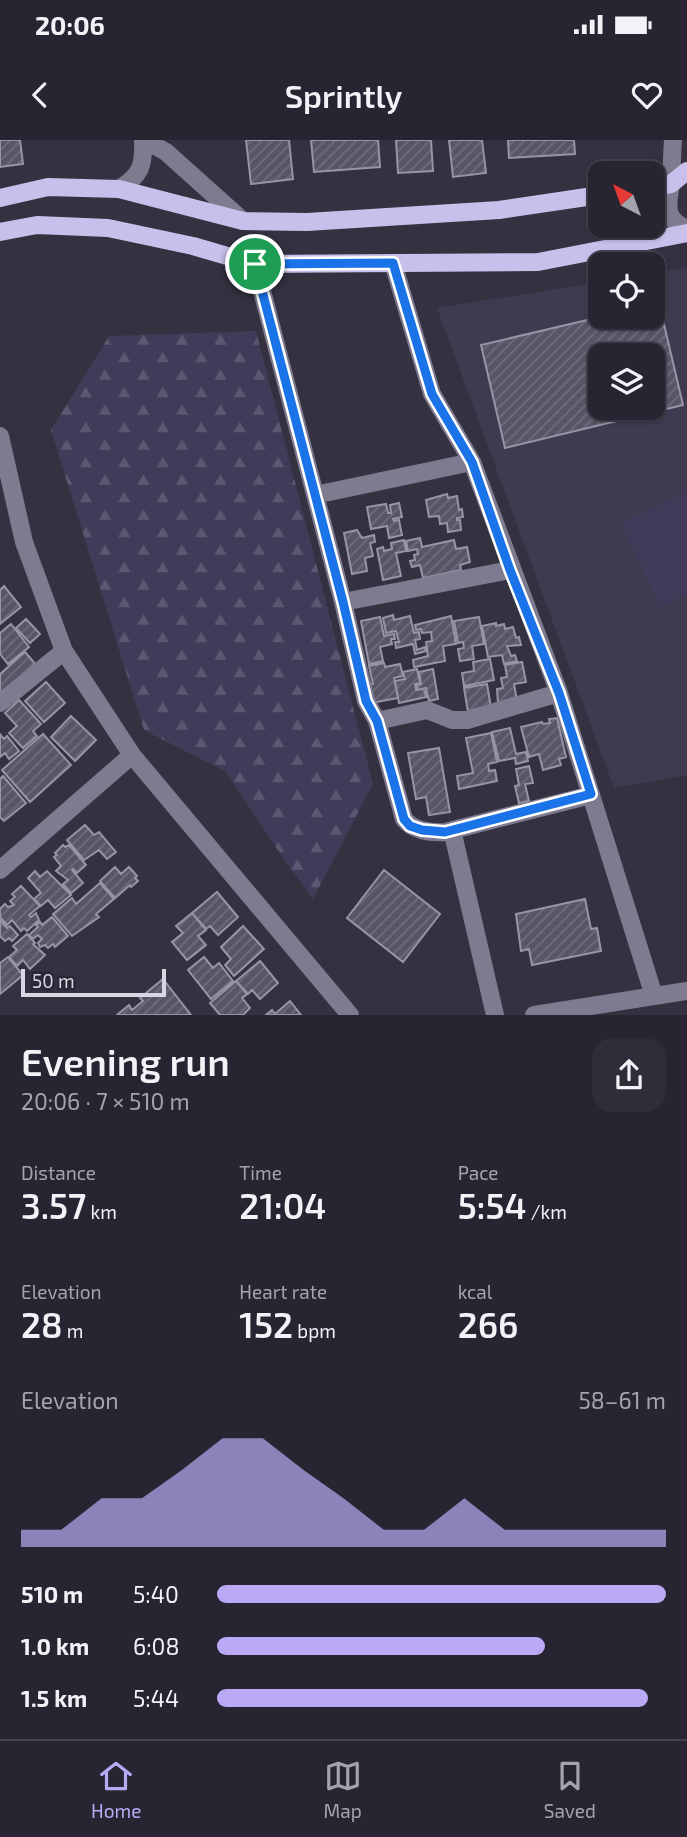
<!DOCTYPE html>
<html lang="en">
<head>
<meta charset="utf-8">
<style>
	body { margin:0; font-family:"Exo 2",sans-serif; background:#2f2d39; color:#f1f3f6; height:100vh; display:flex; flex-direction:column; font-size:26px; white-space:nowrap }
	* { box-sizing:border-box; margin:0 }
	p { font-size:23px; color:#a4a5ab }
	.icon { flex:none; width:38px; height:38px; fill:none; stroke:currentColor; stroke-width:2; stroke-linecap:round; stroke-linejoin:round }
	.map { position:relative; height:875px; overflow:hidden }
	.sheet { display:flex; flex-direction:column; background:#272531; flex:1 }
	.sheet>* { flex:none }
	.needle { width:46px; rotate:319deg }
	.fabs { position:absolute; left:588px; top:21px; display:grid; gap:14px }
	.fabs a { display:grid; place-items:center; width:77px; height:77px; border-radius:14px; background:#272531; box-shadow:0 2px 5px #0004,0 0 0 2px #43424d; font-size:35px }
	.scale { position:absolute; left:21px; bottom:18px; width:145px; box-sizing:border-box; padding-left:7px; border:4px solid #d9d7e1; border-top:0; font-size:19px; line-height:24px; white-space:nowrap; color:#d9d7e1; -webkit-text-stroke:5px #2a2736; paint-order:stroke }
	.pin { position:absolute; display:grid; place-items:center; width:60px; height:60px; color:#fff; margin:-30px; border:4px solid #fff; border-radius:50%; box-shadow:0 2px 7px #0007 }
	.round { display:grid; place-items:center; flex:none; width:74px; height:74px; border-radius:21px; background:#2f2d39 }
	.overview { display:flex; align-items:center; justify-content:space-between; height:119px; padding:0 21px }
	h1 { font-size:38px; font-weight:600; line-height:52px }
	.stats { display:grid; grid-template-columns:repeat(3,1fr); gap:10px; height:119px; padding:7px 21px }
	.stats div { display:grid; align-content:center }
	.stats b { font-size:35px; font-weight:600 }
	.stats small { font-size:19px; font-weight:400 }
	.stats p { font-size:19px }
	.chart { height:196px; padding:14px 21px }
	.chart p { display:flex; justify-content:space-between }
	.chart svg { width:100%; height:126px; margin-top:7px; fill:#baaaf6; opacity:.7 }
	ul { padding:0 21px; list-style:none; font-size:23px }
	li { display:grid; grid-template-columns:112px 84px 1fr; align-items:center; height:52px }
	li i { height:18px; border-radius:9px; background:#baaaf6 }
	.status { display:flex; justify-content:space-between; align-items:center; height:49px; padding:0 35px; background:#272531; direction:ltr }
	.status svg { height:19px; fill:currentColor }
	header { display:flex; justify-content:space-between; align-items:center; height:91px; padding:0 21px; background:#272531; font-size:32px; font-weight:600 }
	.menu { display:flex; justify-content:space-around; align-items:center; height:98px; border-top:2px solid #43424d; background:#272531; font-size:19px; color:#a4a5ab }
	.menu a { display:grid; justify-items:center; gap:4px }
	.menu .current { color:#baaaf6 }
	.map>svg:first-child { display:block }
</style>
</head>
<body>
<div class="status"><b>20:06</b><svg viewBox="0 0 49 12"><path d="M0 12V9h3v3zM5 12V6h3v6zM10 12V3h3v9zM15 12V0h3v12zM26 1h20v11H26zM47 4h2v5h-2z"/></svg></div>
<header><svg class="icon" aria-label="back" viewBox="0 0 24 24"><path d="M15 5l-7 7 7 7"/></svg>Sprintly<svg class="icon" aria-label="heart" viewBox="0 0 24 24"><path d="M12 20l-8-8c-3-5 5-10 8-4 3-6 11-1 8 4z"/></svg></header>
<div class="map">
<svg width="687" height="875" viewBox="0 0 687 875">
	<defs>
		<pattern id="forest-firs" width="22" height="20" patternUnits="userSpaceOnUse" patternTransform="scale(1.75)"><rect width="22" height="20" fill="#413b59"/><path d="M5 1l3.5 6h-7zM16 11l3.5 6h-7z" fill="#5c5771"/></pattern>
		<pattern id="building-hatch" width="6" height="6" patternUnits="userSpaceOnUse" patternTransform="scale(1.75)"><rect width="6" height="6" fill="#585566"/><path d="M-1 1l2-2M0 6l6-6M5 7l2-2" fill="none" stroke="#6f6d7c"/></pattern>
	</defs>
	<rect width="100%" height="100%" fill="#343141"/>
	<path fill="#3e3a50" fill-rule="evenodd" d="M687,128V635L614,648L437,168L600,142V177H653V133ZM600,215H653V268H600Z"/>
	<path fill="#413b59" d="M687,352V454L660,466L621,383Z"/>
	<path fill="url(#forest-firs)" d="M256,191L373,644L313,759L281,715L226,632L144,590L51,290L109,196Z"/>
	<path fill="url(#building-hatch)" stroke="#9894a7" stroke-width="2" fill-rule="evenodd" d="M0,0H20L23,24L0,27Z
		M246,0H289L293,39L251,44Z
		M311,0H378L380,27L314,32Z
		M396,0H431L433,31L398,33Z
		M449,0H482L486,33L453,37Z
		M508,0H574L575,14L509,18Z
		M659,163L683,265L505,308L481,205L600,177H653V164ZM600,215H653V268H600Z
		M447,354L448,358L457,356L459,370L462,369L463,377L457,378V380H460L461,390L448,392L447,383L440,384L439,376L429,377L426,360Z
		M399,363L402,377L393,379L394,381L399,380L402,395L389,398L387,386L371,389L367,367L386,364L388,373H391L390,365Z
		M357,390L362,398L374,395L375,402L370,403L373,416L365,418L367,431L352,434L344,393Z
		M420,398L422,407L454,400L456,409L467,407L470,422L460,425L461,430L423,438L420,425L412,427L410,421L415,420L414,415L418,414L417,409L408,411L406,401Z
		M404,400L406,411L396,413L401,436L383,440L377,409L383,407L384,411L392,409L391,403Z
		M4,446L21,467L0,484V450Z
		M393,475L394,480L410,476L414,493L419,492L420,499L415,500L417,510L425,507L426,511L415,514L413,504L396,508L395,502H399L396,491L386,493L383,478Z
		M451,476L456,504L443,506L445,521L414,527L413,520L428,516L426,502L432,501L431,492L422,493L421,489L416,490L415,485Z
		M380,477L384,496L394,494L395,499H391L392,504L380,507L383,521L369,524L361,481Z
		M479,477L484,504L472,506L474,519L460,521L458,509L464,508L463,502L458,503L454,481Z
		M26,479L40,494L30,503L16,488Z
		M496,483V486L504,484L505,489L513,487L516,498L519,497L521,505L507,506L511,516L515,515L517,521L504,524L502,515L488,517L482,486Z
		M11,484L29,507L8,524L0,514V493Z
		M25,512L37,526L0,558V534Z
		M490,519L494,540L464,546L462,533L474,531L473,522Z
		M522,522L526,542L514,544L517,561L498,564L497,549L503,548L501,538L507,537L505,525Z
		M384,523L385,527L400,524L403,536L394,538L398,558L371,563L367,545L373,544L369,526Z
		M417,529L420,543L415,544L416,550L424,549L426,557L399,563L395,541L405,539L403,532Z
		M433,529L438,559L429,561L426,548L417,550V545L421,544L419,532Z
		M46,542L65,563L44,582L25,561Z
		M487,544L491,568L468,572L464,548Z
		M19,560L41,584L33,591L37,596L23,608L9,593L17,586L5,573Z
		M71,576L96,600L75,621L51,597Z
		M557,578L566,617L559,619L561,625L543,630L539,614L529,617L521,587L542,582L543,584L550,583L549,579Z
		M510,588L516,614L526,612L528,621L516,624L515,618L499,621L492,592Z
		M491,593L497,622L488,624L489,631L495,630L497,641L459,649L457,636L473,633L466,598Z
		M0,594L4,599L7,596L19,611L9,619L5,613L0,617Z
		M43,594L71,625L30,662L2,630Z
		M439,608L450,672L429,675L426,657L416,659L408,613Z
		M529,626L533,643L525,644L529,661L519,663L515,646L519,645L516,629Z
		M3,636L26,663L4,681L0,677V639Z
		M85,685L94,695L99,692L116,712L107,719L99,710L84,720L67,700Z
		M63,705L65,707L69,705L86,725L77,733L73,729L72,730L83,743L71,753L63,744L68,740L56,731L61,726L54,717L57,715L55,713Z
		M115,727L121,734L129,727L137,736L135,738L138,741L131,747L130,745L115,758L100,741Z
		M384,730L440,774L403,822L347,778Z
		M35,731L40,737L47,731L71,755L55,768L48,760L41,766L34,759L41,753L28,738Z
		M100,743L114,759L96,774L99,777L72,796L53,774L72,758L76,764Z
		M21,746L40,766L29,775L31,777L36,773L39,780L27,791L24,788L21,791L12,780L7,785L0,777V769L5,764L8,767L14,765L10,761L15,757L12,754Z
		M217,752L238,777L218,795L210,786L206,789L192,773Z
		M585,759L591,789L597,788L601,811L532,825L529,809L521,811L516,774Z
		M192,773L206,790L198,796L206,805L187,820L172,802L183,793L176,786Z
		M52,777L68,796L55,807L53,804L48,808L45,805L40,807L38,803L42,799L38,795L33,799L29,795L38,787L36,785L40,782L42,785Z
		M0,780L7,788L10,786L18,795L12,801L9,798L5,801L0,796Z
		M243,786L264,809L234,836L225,825L231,819L221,807Z
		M27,794L35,803L33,804L45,815L30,829L23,820L17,826L9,817L17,810L13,806Z
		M8,817L23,835L0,854V823Z
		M204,817L213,828L219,823L233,841L211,859L188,830Z
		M260,821L278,843L260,859L252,850L248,854L236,841Z
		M163,839L191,875H117L129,865L132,870L143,861L140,858Z
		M236,841L247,854L242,858L250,868L243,875H220L210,863Z
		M290,861L301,875H266L272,870L275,874Z"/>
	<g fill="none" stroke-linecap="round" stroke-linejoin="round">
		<path stroke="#7e7a8f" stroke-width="18" d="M145,0L166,12L243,81
			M673,0C672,14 672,27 671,41C669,63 661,77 687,89
			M119,49C141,35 144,26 143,0
			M393,123L432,254L472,322L559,553L654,856
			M255,124L343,462L366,561L377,581L404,679C414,691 430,693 445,692L591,655
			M0,296L24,402L64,511L132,615L350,875
			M315,355L472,322
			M343,462L510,430
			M0,563L64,511
			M377,581L427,570L452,580H467L559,553
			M452,690L495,875
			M0,730L132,615
			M534,875L687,851"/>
		<path stroke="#c8c0eb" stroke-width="18" d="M653,47L671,44L687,31
			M0,58L48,47L119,49L243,81L307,82L499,70L600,55
			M0,92L37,85L108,88L193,106L255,124L538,122L687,93"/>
	</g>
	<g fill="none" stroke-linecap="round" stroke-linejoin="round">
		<defs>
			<path id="route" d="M393,123L432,254L472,322L510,430L559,553L591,654L445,692L422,690L410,686L404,679L377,581L366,561L343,462L255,124Z"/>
		</defs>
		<use href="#route" stroke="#fff" stroke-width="14"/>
		<use href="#route" stroke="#1a73e8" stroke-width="9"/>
	</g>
</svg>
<div class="fabs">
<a><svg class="needle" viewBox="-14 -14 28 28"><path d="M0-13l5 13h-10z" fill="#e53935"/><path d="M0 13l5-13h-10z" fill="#a4a5ab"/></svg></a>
<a><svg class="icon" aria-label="locate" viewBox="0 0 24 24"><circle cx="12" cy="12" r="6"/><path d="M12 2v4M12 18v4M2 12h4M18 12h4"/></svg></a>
<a><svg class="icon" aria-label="layers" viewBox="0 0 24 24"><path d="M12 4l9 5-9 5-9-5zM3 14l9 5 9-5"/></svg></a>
</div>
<div class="scale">50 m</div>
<div class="pin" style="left:255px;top:124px;background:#1e9e55"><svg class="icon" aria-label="arrive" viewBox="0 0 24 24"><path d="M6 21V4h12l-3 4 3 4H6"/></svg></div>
</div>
<section class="sheet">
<div class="overview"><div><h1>Evening run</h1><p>20:06 · 7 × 510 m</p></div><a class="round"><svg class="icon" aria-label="share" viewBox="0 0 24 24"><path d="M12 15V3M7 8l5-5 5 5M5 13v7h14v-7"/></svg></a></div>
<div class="stats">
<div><p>Distance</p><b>3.57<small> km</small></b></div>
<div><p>Time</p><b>21:04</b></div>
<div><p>Pace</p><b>5:54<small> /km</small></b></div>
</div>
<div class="stats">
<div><p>Elevation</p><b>28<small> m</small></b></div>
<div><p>Heart rate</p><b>152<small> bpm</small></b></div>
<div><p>kcal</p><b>266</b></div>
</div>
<div class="chart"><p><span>Elevation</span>58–61 m</p>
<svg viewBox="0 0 160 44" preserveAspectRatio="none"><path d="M0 44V38L10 38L20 27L30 27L40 17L50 6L60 6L70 17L80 27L90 38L100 38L110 27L120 38L130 38L140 38L150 38L160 38V44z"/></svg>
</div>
<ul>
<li><b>510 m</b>5:40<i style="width:100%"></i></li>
<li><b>1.0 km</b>6:08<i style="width:73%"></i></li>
<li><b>1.5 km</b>5:44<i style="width:96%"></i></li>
</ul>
</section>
<nav class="menu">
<a class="current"><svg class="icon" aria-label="home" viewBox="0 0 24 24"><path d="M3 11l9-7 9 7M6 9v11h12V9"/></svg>Home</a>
<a><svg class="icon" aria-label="map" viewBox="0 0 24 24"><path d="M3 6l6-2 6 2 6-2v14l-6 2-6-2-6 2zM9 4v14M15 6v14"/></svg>Map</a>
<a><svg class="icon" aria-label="saved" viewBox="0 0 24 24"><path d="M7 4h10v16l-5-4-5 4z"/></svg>Saved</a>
</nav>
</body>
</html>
